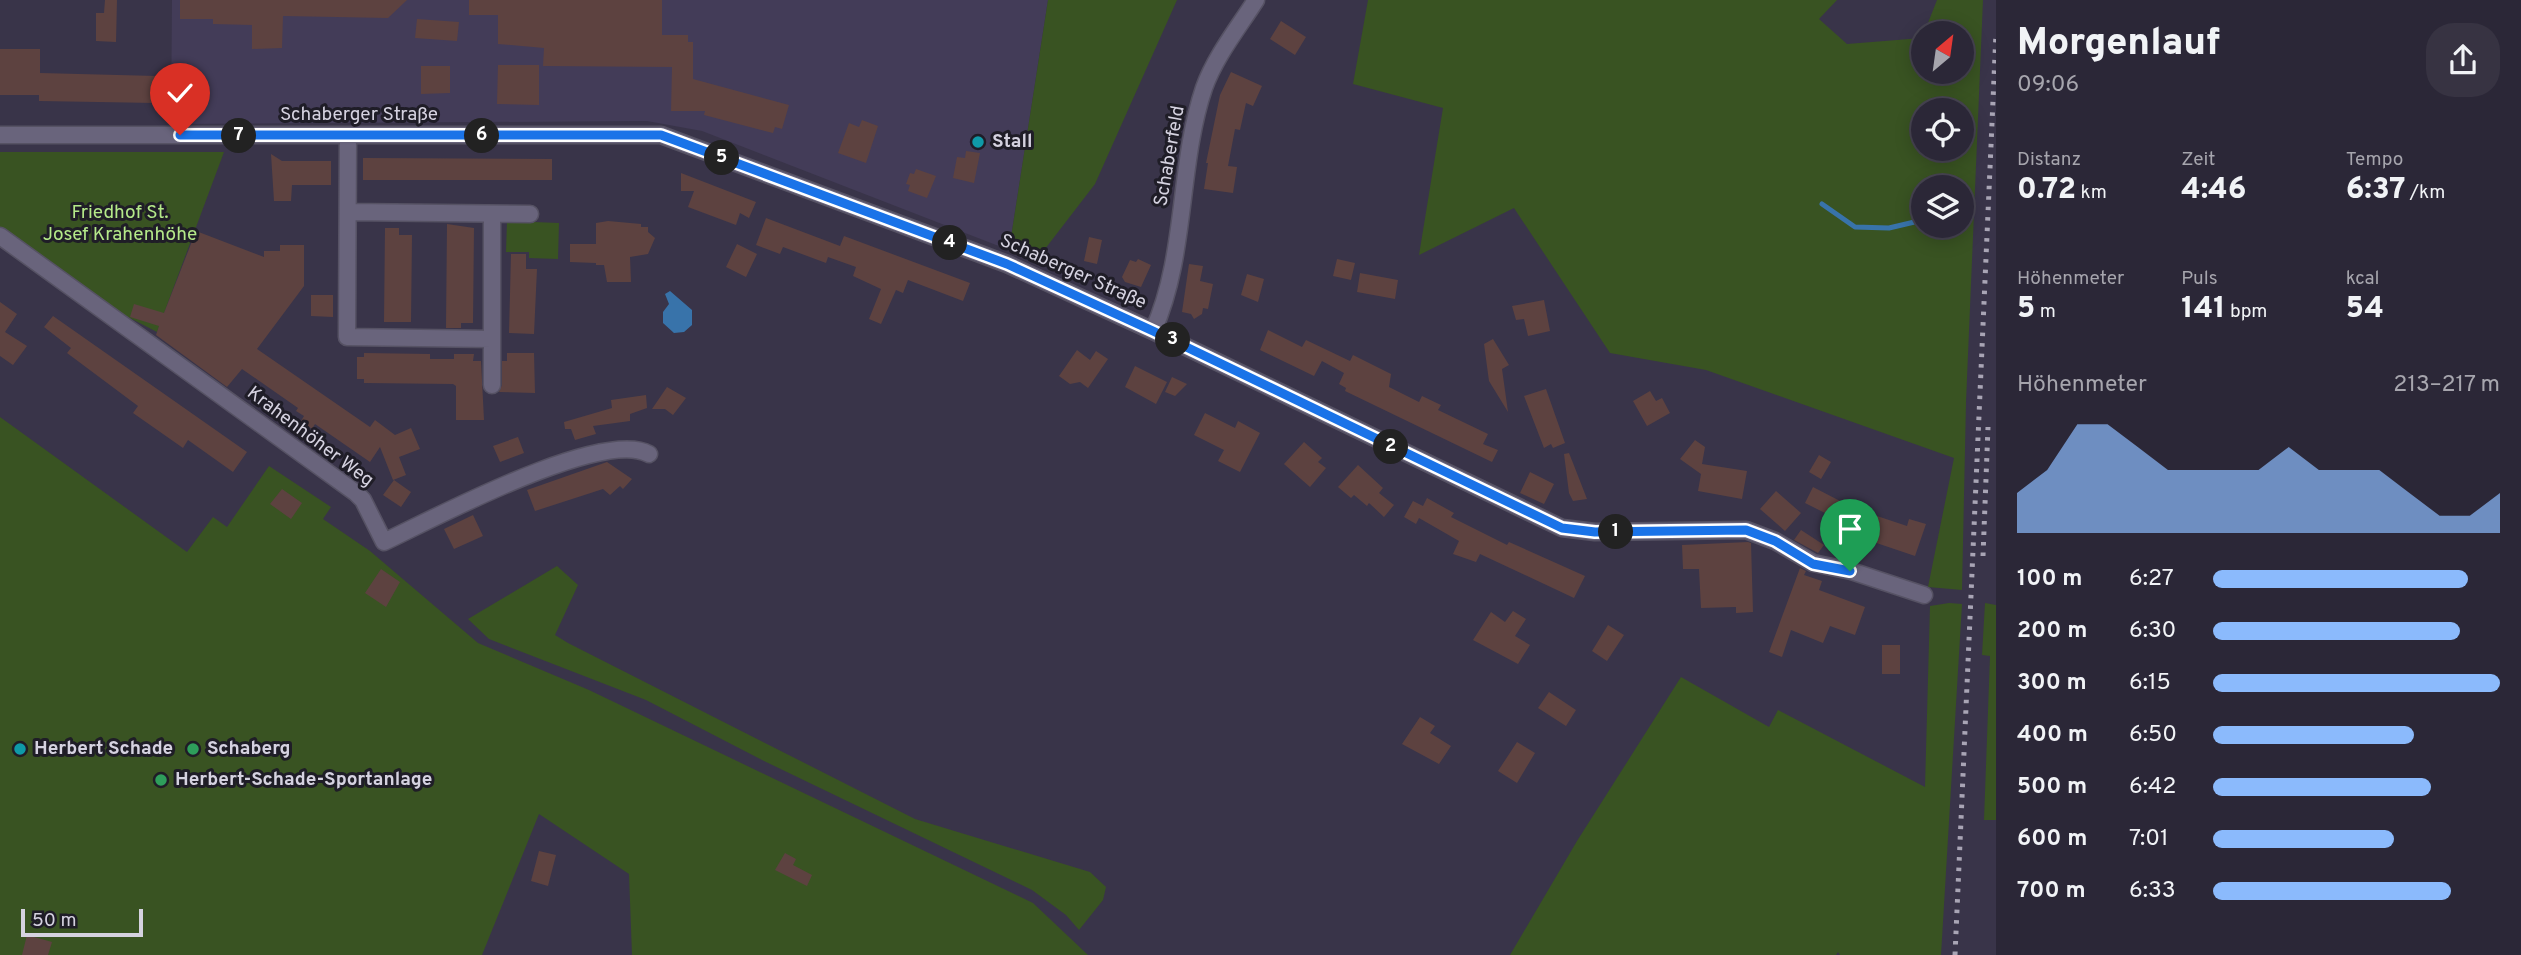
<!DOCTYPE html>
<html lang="de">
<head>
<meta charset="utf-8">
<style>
	body { margin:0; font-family:Overpass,sans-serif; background:#373342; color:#f1f3f6; height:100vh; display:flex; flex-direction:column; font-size:26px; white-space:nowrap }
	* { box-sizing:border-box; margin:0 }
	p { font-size:23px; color:#a6a5ad }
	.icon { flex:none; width:38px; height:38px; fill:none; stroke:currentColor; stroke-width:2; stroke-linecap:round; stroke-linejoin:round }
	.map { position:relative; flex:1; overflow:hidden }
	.panel { display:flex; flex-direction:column; background:#2b2737; width:525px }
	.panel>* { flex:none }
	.needle { width:46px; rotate:29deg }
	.buttons { position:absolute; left:1911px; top:21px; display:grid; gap:14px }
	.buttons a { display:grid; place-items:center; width:63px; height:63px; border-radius:50%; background:#2b2737; box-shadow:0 4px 18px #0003,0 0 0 2px #474452; font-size:35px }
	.scale { position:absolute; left:21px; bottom:18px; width:122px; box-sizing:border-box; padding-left:7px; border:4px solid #d5d2e0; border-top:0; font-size:19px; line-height:24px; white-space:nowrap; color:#d5d2e0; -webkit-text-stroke:5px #1f1d27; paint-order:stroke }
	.pin { position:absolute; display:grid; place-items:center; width:60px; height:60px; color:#fff; margin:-72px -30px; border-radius:50% 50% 50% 0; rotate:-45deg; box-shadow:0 0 7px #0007 }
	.pin .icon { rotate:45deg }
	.km { position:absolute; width:35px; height:35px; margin:-18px; border-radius:50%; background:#222; color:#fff; font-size:19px; line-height:35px; text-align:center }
	.round { display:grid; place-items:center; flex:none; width:74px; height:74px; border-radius:28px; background:#373342 }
	.summary { display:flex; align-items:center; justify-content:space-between; height:119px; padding:0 21px }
	h1 { font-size:38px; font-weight:800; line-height:52px }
	.figures { display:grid; grid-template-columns:repeat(3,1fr); gap:10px; height:119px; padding:7px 21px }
	.figures div { display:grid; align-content:center }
	.figures b { font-size:30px; font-weight:800 }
	.figures small { font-size:19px; font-weight:400 }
	.figures p { font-size:19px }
	.chart { height:196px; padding:14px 21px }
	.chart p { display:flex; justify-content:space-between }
	.chart svg { width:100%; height:126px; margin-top:7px; fill:#8bbafc; opacity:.7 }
	ul { padding:0 21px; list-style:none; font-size:23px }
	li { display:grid; grid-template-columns:112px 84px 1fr; align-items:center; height:52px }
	li i { height:18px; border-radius:9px; background:#8bbafc }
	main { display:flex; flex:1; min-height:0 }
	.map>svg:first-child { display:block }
</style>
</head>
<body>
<main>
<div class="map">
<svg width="1996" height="955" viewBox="0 0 1996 955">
	<rect width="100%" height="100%" fill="#393449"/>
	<path fill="#433c58" d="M172,0H1048L1009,250L702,131L647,121L171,124Z"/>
	<path fill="#395322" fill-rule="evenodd" d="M1048,0H1177L1095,184L1035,262L1009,250Z
		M1368,0H1837L1819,19L1847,44L1922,38L1923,35V72H1962V33H1924L1937,0H1983L1966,402L1962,590L1928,587L1954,458L1706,370L1610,353L1514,208L1419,255L1443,108L1353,84ZM1923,110H1962V149H1923ZM1923,187H1962V226H1923Z
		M0,152H224L157,332L124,315L0,227Z
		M507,221L559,223L558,259L529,258V252H506Z
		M0,417L187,552L213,517L227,527L269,466L331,507L323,519L370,551L478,643L589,690L1033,903L1088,955H632L629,874L539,814L482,955H0Z
		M557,566L578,585L555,635L568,643L915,819L1090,872L1106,887L1103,900L1079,930L1066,915L1032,890L764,761L646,700L489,639L468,619Z
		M1949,603L1962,604L1941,955H1840L1838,952L1836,955H1510L1577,841L1681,677L1769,727L1778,710L1925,787L1930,606Z
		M1985,603L1996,605V820H1984L1990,656L1982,655Z"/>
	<path fill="#3873aa" d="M670,291L692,310V325L684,332L674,333L663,323V312L669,304L665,294Z"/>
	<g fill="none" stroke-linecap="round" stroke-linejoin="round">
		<path stroke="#3873aa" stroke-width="5" d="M1822,204L1855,227L1889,228L1923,220"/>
	</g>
	<path fill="#5d4240" d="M105,0H117L116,42L96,41V13H104Z
		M180,0H407L388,18L283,16L282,48L252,49V25L213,24V19H180Z
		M469,0H662V35H688V42H693V79L789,105L782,129L775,127L773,133L704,115L705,111H671L672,67L543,66L544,48L498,44V15H469Z
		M417,19L459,22L457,41L415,38Z
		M1281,21L1306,37L1295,55L1270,39Z
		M0,49H40V73L157,76L156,103L39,101V95H0Z
		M498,65H539V105L497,104Z
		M421,66H450V93L421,94Z
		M1231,72L1262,86L1253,106L1246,103L1240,130L1235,129L1228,166L1237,167L1233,193L1204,189L1208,163H1206L1220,95Z
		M862,120L878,126L866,163L838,153L849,123L859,127Z
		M966,151L980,153L974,183L953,178L957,157L965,158Z
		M271,154L282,161H331V185H292L291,201H274Z
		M363,158L552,159V180H363Z
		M916,169L936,176L927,198L908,191L910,185L906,184L910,173L914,174Z
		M681,173L756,202L749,218L740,213L736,225L688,207L694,191H681Z
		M766,218L840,246L844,236L970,283L963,301L908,280L903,293L896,290L881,324L869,319L881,289L853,276L856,267L828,257L826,263L783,247L780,254L756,245Z
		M608,221L641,224V227H648V232L655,238L648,254L630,257L631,282H607L604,265H596V263L570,262V244H596V223Z
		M447,224L474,228L473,323H461V328H446Z
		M385,228H399V235H412L411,322H384Z
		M196,231L264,257V251H280V245H304V286L257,349L370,427L375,420L395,435L411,428L420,449L399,457L406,475L393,480L380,447L370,462L315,424L312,429L301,421L304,416L296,411L298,408L242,369L227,387L156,335L159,326L130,317L134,304L164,313Z
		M1089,237L1102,240L1097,264L1084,261Z
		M737,244L757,254L746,277L726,267Z
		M511,254H526V269H537L534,334L509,333Z
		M1138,259L1151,265L1141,287L1125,282L1122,277L1130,260L1136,262Z
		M1337,259L1355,263L1351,280L1333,276Z
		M1189,264L1203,266L1200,281L1213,284L1208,309L1203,308L1202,314L1194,319L1191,314L1182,312Z
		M1360,273L1398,280L1395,299L1357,292Z
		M1247,274L1264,279L1258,302L1241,295Z
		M311,295H333V317L311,316Z
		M1544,300L1550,331L1528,336L1524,319L1516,320L1512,306Z
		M0,302L17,314L5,332L27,346L13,365L0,356Z
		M53,316L247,452L233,472L188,440L183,448L133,413L138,406L67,353L71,348L44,327Z
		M1268,330L1302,347L1306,340L1350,361L1353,355L1391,374L1389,387L1419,402L1422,396L1441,405L1438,410L1488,434L1483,444L1498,450L1492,462L1345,391L1346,388L1339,384L1344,373L1322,361L1314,376L1260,350Z
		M1493,339L1509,365L1502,369L1508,412L1489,381L1484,344Z
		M1077,350L1090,360L1096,351L1108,359L1088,388L1080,382L1070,384L1059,376Z
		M364,353L430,354V359H454V354H474L473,361H481L484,420H456V386L453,384L364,383V379H357V357H364Z
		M507,353H534L535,393L499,392L502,385V361H507Z
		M1135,366L1167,382L1156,404L1125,387Z
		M1172,377L1187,384L1175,396L1165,392Z
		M667,387L686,398L673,415L665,409H652Z
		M1546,389L1565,443L1553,448L1551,444L1544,448L1524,396Z
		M1650,391L1656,401L1662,398L1670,413L1647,426L1633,401Z
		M646,395L647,408L630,414V421L593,426L596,434L575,440L571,429H565L564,422L612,408L611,400Z
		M1205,413L1235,428L1238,421L1260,433L1240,472L1218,461L1224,450L1194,435Z
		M518,437L524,453L500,462L493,446Z
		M1695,440L1705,447L1702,464L1747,471L1742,499L1698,491L1701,474L1680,459Z
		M1304,442L1322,458L1318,462L1326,468L1310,487L1284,464Z
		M1569,453L1573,463L1587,499L1573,501L1569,493L1564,454Z
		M1819,455L1831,462L1821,479L1809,472Z
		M607,462L632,479L623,489L620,486L610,495L603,489L535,511L527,490Z
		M1358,465L1383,488L1379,493L1394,505L1384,517L1369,503L1367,506L1354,495L1351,498L1338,487Z
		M1530,472L1554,484L1544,504L1520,493Z
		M394,480L411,492L401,507L383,495Z
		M1813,487L1842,502L1841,504L1907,526L1909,519L1926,524L1915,556L1829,527L1833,517L1805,503Z
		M282,489L302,503L291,519L270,504Z
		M1776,491L1801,513L1785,531L1760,509Z
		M1427,498L1454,513L1451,517L1507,545L1509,542L1585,576L1574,598L1480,554L1476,562L1453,554L1459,541L1419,518L1416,524L1404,517L1413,501L1423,506Z
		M473,515L483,536L454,549L444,529Z
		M1801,530L1824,545L1818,553L1794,540Z
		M1748,542L1751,543L1753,612L1736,613V607L1701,608L1699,569H1683L1682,545Z
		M1800,568L1806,571L1804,575L1822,581L1819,590L1865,607L1855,635L1830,626L1823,643L1791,630L1782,657L1769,652Z
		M381,569L400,582L386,607L365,593Z
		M1513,611L1526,619L1515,636L1530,645L1518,664L1473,640L1491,612L1505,622Z
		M1608,625L1624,635L1607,661L1592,651Z
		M1882,645H1900V674H1882Z
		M1549,692L1576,710L1566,726L1538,708Z
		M1420,717L1435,726L1430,733L1451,746L1439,764L1402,744Z
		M1517,742L1535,753L1517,783L1498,771Z
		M539,851L556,855L548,886L531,881Z
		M785,853L796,859L793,865L812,875L807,886L775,870Z
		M27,935L52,942L48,955H22Z"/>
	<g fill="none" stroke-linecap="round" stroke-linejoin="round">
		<defs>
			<path id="minor" d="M0,135H661L1007,264L1153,331L1562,528L1595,532L1746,530L1775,541L1813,563L1851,571L1924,595
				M348,136L347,337L492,339
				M348,212L530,214
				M492,214V385
				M0,236L356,493L363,500L384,542C433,519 602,428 649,454
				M1153,331C1187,256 1178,165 1204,88C1215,57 1238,28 1256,0"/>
		</defs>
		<use href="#minor" stroke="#565264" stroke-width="19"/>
		<use href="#minor" stroke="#69647c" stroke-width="16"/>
		<path stroke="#a9a5b5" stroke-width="5" stroke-dasharray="3.5 7" stroke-linecap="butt" d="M1983,556L1988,427
			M1955,955L1996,33"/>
	</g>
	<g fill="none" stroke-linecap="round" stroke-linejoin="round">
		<defs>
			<path id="route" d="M180,135H661L1007,264L1153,331L1562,528L1595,532L1746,530L1775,541L1813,564L1850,571"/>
		</defs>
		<use href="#route" stroke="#fff" stroke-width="14"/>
		<use href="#route" stroke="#1a73e8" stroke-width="9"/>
	</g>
	<g fill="#0f9aa8" stroke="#1f1d27" stroke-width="2.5">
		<circle cx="978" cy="142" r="7"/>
		<circle cx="20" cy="749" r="7"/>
	</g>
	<g fill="#2e9e5b" stroke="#1f1d27" stroke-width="2.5">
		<circle cx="193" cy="749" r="7"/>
		<circle cx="161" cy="780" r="7"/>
	</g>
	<g text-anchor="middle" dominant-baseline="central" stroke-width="6" stroke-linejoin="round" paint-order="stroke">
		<g font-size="19" fill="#d5d2e0" stroke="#1f1d27">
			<text x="359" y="115">Schaberger Straße</text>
			<text transform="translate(1170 156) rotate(-80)">Schaberfeld</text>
			<text transform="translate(1073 272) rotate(24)">Schaberger Straße</text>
			<text transform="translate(310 437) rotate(37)">Krahenhöher Weg</text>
		</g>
		<g font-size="19" font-weight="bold" fill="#d5d2e0" stroke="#1f1d27" text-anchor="start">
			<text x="992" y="142">Stall</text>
			<text x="34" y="749">Herbert Schade</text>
			<text x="207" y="749">Schaberg</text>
			<text x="175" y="780">Herbert-Schade-Sportanlage</text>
		</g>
		<g font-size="19" fill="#b4e989" stroke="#1f1d27">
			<text x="120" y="213">Friedhof St.<tspan x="120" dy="22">Josef Krahenhöhe</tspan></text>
		</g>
	</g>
</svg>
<div class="buttons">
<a><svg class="needle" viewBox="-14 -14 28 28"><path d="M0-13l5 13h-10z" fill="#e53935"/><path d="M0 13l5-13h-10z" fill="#a6a5ad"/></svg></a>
<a><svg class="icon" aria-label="locate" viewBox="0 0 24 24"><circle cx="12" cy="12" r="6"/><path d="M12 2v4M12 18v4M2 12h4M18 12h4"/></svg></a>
<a><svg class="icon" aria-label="layers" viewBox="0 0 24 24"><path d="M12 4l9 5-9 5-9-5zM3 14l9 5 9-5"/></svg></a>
</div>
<div class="scale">50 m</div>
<div class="pin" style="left:1850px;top:571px;background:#1e9e55"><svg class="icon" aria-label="arrive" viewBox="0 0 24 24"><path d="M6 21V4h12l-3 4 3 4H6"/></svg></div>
<div class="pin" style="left:180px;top:135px;background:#d93025"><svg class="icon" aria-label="check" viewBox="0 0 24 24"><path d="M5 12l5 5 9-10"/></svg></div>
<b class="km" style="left:1616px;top:532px">1</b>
<b class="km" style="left:1391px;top:447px">2</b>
<b class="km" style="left:1173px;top:340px">3</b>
<b class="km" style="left:950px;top:243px">4</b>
<b class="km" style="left:722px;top:158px">5</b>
<b class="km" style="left:482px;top:136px">6</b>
<b class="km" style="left:239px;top:136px">7</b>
</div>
<section class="panel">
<div class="summary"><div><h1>Morgenlauf</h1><p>09:06</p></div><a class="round"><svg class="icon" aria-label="share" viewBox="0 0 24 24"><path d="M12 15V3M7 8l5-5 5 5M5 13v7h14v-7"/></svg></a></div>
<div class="figures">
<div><p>Distanz</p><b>0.72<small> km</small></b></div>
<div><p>Zeit</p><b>4:46</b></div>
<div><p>Tempo</p><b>6:37<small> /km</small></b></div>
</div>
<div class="figures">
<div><p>Höhenmeter</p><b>5<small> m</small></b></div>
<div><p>Puls</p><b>141<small> bpm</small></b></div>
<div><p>kcal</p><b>54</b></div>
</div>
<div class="chart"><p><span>Höhenmeter</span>213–217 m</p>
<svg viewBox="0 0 160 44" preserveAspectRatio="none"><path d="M0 44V30L10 22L20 6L30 6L40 14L50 22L60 22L70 22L80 22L90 14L100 22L110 22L120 22L130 30L140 38L150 38L160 30V44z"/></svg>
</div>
<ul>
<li><b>100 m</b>6:27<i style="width:89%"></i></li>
<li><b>200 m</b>6:30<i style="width:86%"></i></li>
<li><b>300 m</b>6:15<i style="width:100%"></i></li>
<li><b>400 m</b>6:50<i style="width:70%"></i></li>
<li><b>500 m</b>6:42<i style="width:76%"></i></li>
<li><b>600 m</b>7:01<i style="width:63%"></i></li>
<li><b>700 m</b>6:33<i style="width:83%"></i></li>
</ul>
</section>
</main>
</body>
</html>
